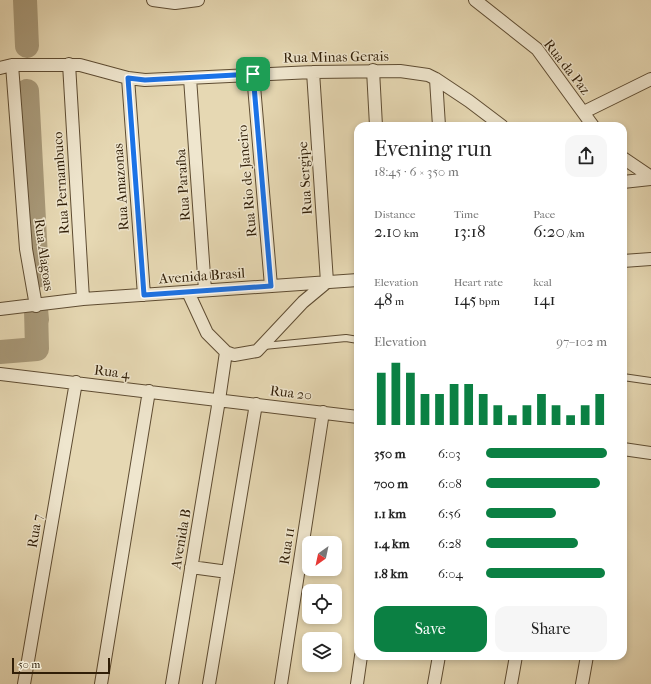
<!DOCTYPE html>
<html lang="en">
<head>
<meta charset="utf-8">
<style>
	body { margin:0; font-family:"IM FELL French Canon",serif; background:#f6f6f6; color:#222; height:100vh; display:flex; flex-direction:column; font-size:15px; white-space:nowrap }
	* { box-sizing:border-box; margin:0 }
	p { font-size:13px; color:#767676 }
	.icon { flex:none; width:22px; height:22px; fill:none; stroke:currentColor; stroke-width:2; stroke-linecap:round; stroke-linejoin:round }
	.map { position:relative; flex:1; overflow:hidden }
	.side { position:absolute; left:354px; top:122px; width:273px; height:538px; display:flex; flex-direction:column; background:#fff; border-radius:12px; box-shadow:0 2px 6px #0003 }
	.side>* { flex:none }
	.needle { width:26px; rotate:213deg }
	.controls { position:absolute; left:302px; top:536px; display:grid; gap:8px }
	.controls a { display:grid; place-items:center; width:40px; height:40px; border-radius:8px; background:#fff; box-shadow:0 2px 6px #0003; font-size:20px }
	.scale { position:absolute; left:12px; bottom:10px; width:98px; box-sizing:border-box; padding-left:4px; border:2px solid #301e07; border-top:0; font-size:11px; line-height:14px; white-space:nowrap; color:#301e07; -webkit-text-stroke:3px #efe6ce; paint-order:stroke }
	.pin { position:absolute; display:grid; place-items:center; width:34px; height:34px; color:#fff; margin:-17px; border-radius:8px; box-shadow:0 2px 6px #0006 }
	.round { display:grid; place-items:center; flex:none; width:42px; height:42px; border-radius:12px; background:#f6f6f6 }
	.summary { display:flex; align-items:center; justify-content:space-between; height:68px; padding:0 20px }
	h1 { font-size:22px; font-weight:600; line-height:30px }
	.metrics { display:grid; grid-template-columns:repeat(3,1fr); gap:6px; height:68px; padding:4px 20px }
	.metrics div { display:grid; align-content:center }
	.metrics b { font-size:17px; font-weight:600 }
	.metrics small { font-size:11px; font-weight:400 }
	.metrics p { font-size:11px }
	.chart { height:112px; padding:8px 20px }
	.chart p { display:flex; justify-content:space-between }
	.chart svg { width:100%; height:72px; margin-top:4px; stroke:#0b8043; stroke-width:6 }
	.action { display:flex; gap:8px; margin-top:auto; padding:8px 20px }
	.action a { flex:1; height:46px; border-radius:12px; background:#0b8043; color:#fff; font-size:16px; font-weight:600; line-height:46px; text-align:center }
	.action a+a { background:#f6f6f6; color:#222 }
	ul { padding:0 20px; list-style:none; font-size:13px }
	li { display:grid; grid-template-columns:64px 48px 1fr; align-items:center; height:30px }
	li i { height:10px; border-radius:5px; background:#0b8043 }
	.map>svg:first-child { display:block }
</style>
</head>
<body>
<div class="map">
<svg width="651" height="684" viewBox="0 0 651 684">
	<rect width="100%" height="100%" fill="#e6d8b3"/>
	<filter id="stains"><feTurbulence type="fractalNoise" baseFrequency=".005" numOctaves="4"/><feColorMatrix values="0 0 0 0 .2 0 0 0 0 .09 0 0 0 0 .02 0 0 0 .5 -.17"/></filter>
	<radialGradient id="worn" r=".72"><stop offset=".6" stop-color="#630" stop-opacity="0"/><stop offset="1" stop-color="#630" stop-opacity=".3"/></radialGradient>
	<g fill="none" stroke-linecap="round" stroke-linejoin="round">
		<path stroke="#a89979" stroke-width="24" d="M25,0L27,46
			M27,91L37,276
			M0,352L37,349L36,309L37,320"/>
		<defs>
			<path id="service" d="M264,346L346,338L358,340
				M623,377L651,381"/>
			<path id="minor" d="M153,0L175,3L198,0
				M475,0L537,49L593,126
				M69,64L83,299
				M12,65L26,249L36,306
				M0,68L12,65H80L128,78L145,80L313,72L400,71L428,75L436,79L469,101L502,126
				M373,70L376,126
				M253,74L271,286
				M128,78L144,295
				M190,78L205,290
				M436,79L439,126
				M584,112L651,79
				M623,158L651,177
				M623,182L651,179
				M623,261L651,259
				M188,292L207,333L226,352L234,355L257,351L303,302L327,282L313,72
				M0,309L83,299L358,280
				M0,374L358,417
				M623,449L651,453
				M191,567L228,572
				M24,684L76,382
				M101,684L149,391
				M172,684L219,400L226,352
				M209,684L256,404
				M281,684L323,412
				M357,684L361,656
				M434,684L439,656
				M511,684L516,656
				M582,684L587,656"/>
		</defs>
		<use href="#service" stroke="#5e4c32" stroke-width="8"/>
		<use href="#minor" stroke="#5e4c32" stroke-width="14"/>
		<use href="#service" stroke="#efe6ce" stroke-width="6"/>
		<use href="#minor" stroke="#efe6ce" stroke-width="12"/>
	</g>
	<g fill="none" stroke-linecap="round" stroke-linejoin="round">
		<defs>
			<path id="route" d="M253,74L271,286L144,295L128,78L145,80Z"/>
		</defs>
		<use href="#route" stroke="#fff" stroke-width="8"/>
		<use href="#route" stroke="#1a73e8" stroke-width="5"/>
	</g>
	<g text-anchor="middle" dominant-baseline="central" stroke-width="3" stroke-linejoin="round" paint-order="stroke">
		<g font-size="14" fill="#301e07" stroke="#efe6ce">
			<text transform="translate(336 57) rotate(-1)">Rua Minas Gerais</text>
			<text transform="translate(567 67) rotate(52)">Rua da Paz</text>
			<text transform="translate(305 178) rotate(-94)">Rua Sergipe</text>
			<text transform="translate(247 181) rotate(-95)">Rua Rio de Janeiro</text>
			<text transform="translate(61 183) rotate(-94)">Rua Pernambuco</text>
			<text transform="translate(183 185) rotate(-94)">Rua Paraíba</text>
			<text transform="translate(121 187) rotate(-94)">Rua Amazonas</text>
			<text transform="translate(44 255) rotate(82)">Rua Alagoas</text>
			<text transform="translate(202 276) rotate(-4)">Avenida Brasil</text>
			<text transform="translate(112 372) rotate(7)">Rua 4</text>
			<text transform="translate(291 393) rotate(7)">Rua 20</text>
			<text transform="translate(35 531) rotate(-80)">Rua 7</text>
			<text transform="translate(181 539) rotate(-80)">Avenida B</text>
			<text transform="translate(287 546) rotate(-81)">Rua 11</text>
		</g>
	</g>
	<rect width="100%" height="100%" filter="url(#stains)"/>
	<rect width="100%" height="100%" fill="url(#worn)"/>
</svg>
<div class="controls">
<a><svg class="needle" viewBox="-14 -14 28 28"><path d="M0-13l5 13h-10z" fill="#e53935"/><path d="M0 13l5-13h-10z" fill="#767676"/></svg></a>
<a><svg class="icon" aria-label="locate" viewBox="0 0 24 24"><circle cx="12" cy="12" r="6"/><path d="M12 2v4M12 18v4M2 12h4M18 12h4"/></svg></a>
<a><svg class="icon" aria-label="layers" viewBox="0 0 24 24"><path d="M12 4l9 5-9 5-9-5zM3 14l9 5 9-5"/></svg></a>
</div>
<div class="scale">50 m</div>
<div class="pin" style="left:253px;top:74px;background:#1e9e55"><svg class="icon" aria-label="arrive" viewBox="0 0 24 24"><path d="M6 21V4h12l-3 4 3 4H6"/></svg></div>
<section class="side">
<div class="summary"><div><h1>Evening run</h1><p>18:45 · 6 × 350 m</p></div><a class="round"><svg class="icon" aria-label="share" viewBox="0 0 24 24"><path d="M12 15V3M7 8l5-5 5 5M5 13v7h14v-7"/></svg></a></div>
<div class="metrics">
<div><p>Distance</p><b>2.10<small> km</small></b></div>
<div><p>Time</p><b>13:18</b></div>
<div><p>Pace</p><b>6:20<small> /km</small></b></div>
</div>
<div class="metrics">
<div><p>Elevation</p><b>48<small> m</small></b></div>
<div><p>Heart rate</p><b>145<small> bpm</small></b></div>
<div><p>kcal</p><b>141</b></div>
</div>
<div class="chart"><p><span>Elevation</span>97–102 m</p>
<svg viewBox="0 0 160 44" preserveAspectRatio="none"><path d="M5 44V12M15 44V6M25 44V12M35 44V25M45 44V25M55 44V19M65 44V19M75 44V25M85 44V32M95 44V38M105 44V32M115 44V25M125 44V32M135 44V38M145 44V32M155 44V25"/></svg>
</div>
<ul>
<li><b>350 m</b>6:03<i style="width:100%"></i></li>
<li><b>700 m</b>6:08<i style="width:94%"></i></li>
<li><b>1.1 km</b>6:56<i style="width:58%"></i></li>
<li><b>1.4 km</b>6:28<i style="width:76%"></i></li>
<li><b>1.8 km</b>6:04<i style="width:98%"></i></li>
</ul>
<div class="action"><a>Save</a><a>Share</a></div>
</section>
</div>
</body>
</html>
